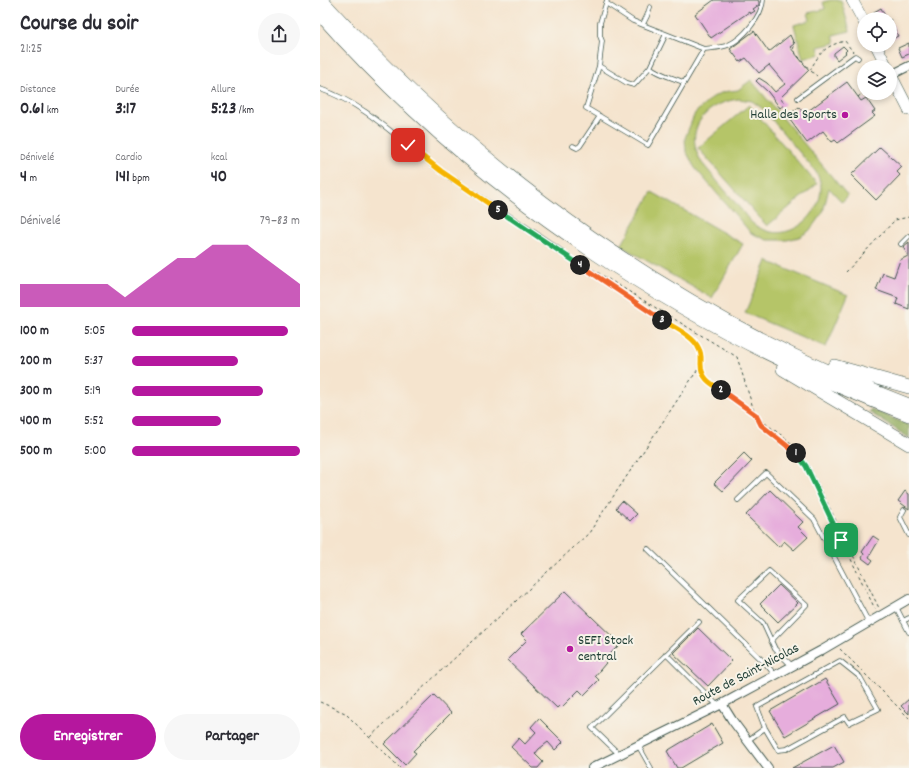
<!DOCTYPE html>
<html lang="fr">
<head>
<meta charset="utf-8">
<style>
	body { margin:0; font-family:Dekko,sans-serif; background:#f7f7f7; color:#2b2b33; height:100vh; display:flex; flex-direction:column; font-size:15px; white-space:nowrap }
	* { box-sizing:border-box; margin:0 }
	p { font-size:13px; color:#7c7c81 }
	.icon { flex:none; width:22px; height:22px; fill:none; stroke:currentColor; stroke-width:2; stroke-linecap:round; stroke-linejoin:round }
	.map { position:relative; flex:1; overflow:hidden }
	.side { display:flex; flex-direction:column; background:#fff; width:320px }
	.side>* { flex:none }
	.controls { position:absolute; left:537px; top:12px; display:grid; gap:8px }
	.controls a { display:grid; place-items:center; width:40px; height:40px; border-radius:50%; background:#fff; box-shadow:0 2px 6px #0003; font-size:20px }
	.pin { position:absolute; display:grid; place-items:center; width:34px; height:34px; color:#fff; margin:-17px; border-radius:8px; box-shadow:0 2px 6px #0006 }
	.km { position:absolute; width:20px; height:20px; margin:-10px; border-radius:50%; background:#222; color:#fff; font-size:11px; line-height:20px; text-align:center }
	.round { display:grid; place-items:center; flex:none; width:42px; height:42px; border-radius:21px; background:#f7f7f7 }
	.overview { display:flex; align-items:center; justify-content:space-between; height:68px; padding:0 20px }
	h1 { font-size:22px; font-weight:800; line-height:30px }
	.figures { display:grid; grid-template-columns:repeat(3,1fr); gap:6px; height:68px; padding:4px 20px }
	.figures div { display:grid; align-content:center }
	.figures b { font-size:17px; font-weight:800 }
	.figures small { font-size:11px; font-weight:400 }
	.figures p { font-size:11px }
	.chart { height:112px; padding:8px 20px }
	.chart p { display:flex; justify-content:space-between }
	.chart svg { width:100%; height:72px; margin-top:4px; fill:#b5179e; opacity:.7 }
	.action { display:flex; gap:8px; margin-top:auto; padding:8px 20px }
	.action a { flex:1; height:46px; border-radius:24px; background:#b5179e; color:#fff; font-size:16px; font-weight:800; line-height:46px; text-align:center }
	.action a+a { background:#f7f7f7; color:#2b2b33 }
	ul { padding:0 20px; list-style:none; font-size:13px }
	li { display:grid; grid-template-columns:64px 48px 1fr; align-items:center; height:30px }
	li i { height:10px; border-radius:5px; background:#b5179e }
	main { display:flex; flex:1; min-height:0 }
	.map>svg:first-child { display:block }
</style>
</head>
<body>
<main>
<section class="side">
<div class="overview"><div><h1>Course du soir</h1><p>21:25</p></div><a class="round"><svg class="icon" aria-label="share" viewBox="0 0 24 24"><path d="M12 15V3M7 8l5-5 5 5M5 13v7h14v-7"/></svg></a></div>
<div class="figures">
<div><p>Distance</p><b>0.61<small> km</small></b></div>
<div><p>Durée</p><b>3:17</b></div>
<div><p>Allure</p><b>5:23<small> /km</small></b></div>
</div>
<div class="figures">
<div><p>Dénivelé</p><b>4<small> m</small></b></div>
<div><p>Cardio</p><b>141<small> bpm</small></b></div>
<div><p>kcal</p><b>40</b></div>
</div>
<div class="chart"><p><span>Dénivelé</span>79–83 m</p>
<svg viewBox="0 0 160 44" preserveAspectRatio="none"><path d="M0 44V30L10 30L20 30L30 30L40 30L50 30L60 38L70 30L80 22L90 14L100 14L110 6L120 6L130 6L140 14L150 22L160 30V44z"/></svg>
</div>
<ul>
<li><b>100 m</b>5:05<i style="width:93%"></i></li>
<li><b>200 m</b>5:37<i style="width:63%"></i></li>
<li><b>300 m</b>5:19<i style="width:78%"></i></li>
<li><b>400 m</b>5:52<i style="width:53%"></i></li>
<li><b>500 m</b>5:00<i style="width:100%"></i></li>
</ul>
<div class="action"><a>Enregistrer</a><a>Partager</a></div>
</section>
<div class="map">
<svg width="589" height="768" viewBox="0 0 589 768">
	<rect width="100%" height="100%" fill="#f7f3e8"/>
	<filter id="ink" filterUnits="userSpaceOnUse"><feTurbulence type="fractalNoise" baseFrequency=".025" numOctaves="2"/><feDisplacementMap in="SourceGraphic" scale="8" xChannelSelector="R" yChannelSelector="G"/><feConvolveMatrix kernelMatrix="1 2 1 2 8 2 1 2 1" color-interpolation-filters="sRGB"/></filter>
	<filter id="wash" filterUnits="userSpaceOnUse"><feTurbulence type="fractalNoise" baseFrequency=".012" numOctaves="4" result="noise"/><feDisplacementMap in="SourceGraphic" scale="16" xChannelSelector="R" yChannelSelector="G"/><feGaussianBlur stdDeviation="0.9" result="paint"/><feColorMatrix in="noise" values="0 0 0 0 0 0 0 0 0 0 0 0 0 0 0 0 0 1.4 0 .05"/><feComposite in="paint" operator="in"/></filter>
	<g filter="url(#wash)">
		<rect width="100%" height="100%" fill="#f5e4ce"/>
		<path fill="#b5c568" stroke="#6a814e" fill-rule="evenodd" d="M511,0H521L530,31L513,35L515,43L498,47L500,54L483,59L474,25L490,20L488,13L505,9L503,2Z
			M431,80L528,196L522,202L509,188L503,212L489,231L479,237L467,240H447L431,233L375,168L366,151L365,138L375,113L393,97L403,92L418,90ZM419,99L432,101L443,109L496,172C498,176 501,182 501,186C502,217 467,245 438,227C430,223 425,214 419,207C407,192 394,178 382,163C362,130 385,103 419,99Z
			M429,105L497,184L447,226L378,148Z
			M332,192L423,244L392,298L301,246Z
			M447,261L528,295L506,347L425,313Z"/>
		<path fill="#90aa5c" stroke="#587448" d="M551,409L589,425V438L549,412Z"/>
		<g id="blocks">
			<path fill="#e6addc" d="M394,0H438L439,2V5L433,9L435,11L430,14L429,12L391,38L375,14Z
				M561,8L566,18L558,19L554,12Z
				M570,19L578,36L570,40Z
				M434,31L449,52L470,35L474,44L470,47L489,70L460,98L465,104L460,108L448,92L436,81L439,78L447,83L455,92L465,84L449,65L439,73L426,58L420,62L410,49Z
				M589,43V54L582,57L578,48Z
				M523,46L527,50L525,52L526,53L517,60L514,56V53Z
				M527,82L541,101L546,98L555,111L552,113L555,116L518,143L515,140L512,142L503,131L487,143L467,116L479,107L484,114Z
				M560,147L582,167L577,172L580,175L556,200L531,175Z
				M589,242V309L576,304L578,298L556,290L563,273L574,277L580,260L588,256L583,247Z
				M424,453L432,461L403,491L394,483Z
				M450,490L483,522L478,527L488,537L474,550L464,541L459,547L426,515Z
				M585,491L589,494V509L578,501Z
				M302,501L317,514L310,521L296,508Z
				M553,536L559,540L549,557L553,560L550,564L542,558L544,554L542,552Z
				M459,585L478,603L458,622L440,604Z
				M245,591L300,644L288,656L290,658L275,676L279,680L264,695L259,690L243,706L241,704L237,708L187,660L207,640L201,634Z
				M378,628L412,661L388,686L353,653Z
				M505,679L520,704L465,736L450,711Z
				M114,695L131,713L93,751L96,753L85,765L64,744Z
				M589,699V714L581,706Z
				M219,718L243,742L235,750L228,742L219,749L215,754L223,762L218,768H213L191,747L199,738L205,744L216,732L211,727Z
				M392,724L403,743L361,768H357L347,751Z
				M514,745L524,762L513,768H472Z"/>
		</g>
	</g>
	<g filter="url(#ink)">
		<use href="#blocks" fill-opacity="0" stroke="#3f564b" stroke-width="1"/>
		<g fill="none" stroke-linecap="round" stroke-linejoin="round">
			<defs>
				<path id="service" d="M287,0L280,23V36L282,41L279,66L266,108L328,145L384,49C391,48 402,48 408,45C423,39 442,16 443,0
					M323,24L327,16L330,7
					M346,34L384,49
					M279,66L307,83L314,85L330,67L346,34L313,21L286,3
					M330,67C340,75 351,77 363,82
					M0,89C49,105 81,143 122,172C161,199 202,223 241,251
					M478,98L535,56L538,58
					M253,146L257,148L260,146L280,116
					M581,244L589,236
					M418,500L446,473L494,519L549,623
					M584,510L580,517L589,535
					M328,549L446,664L455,675
					M576,607L589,632
					M583,621L589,618
					M451,641L486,605L449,571L418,600L443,623L455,649L472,666
					M346,654L398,706
					M520,661L540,677L558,709L529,723L525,717L467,749L458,750L445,728L437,707Z
					M427,741L445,728
					M318,745L331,768
					M299,754L272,728L379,622"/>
				<path id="minor" d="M571,75L589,66
					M402,704L412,720L448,768
					M272,768L402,704L502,650L589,599"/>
				<path id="secondary" d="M532,0L544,22
					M556,45L567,67
					M570,73L589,110"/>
				<path id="trunk" d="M1,0C163,177 363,320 589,405
					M0,14C158,193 366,330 589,415
					M514,366L589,387
					M463,369L589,444"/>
			</defs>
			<use href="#service" stroke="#3f564b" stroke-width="5.5"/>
			<use href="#minor" stroke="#3f564b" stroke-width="10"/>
			<use href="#secondary" stroke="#3f564b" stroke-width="12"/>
			<use href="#trunk" stroke="#3f564b" stroke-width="14"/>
			<path stroke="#3f564b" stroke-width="1" stroke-dasharray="3 3" stroke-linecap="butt" d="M473,41L475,43L473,50L490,70C500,53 504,46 525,41L533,52
				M491,71L497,76
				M538,97L544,92
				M245,254L278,278L373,340C385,356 377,366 386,380L468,440L488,464L559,608
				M247,254L417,357L435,414
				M526,272L575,220L589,217
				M436,417L441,425L467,445L486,466L555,609
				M520,649L542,671
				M545,674L589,718
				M0,702L25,713L80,768
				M50,737L269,533L380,366"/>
			<use href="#service" stroke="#fff" stroke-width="4"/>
			<use href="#minor" stroke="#fff" stroke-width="8"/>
			<use href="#secondary" stroke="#fff" stroke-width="11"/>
			<use href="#trunk" stroke="#fff" stroke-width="13"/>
		</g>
	</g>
	<g fill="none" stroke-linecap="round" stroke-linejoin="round" filter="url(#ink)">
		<defs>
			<path id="split-1" d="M476,453L486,466L521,540"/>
			<path id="split-2" d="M401,390L436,415L441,425L476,453"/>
			<path id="split-3" d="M342,320C353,327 374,336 379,349C382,354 381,359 381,364C381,378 390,383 401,390"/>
			<path id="split-4" d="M260,265L342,320"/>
			<path id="split-5" d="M178,210L260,265"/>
			<path id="split-6" d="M88,145L121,171L178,210"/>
		</defs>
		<use href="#split-1" stroke="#fff" stroke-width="8"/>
		<use href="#split-2" stroke="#fff" stroke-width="8"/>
		<use href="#split-3" stroke="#fff" stroke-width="8"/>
		<use href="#split-4" stroke="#fff" stroke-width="8"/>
		<use href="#split-5" stroke="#fff" stroke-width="8"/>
		<use href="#split-6" stroke="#fff" stroke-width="8"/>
		<use href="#split-1" stroke="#22a559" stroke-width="5"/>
		<use href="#split-2" stroke="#f0652b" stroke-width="5"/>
		<use href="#split-3" stroke="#f5b400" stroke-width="5"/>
		<use href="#split-4" stroke="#f0652b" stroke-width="5"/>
		<use href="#split-5" stroke="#22a559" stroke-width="5"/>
		<use href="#split-6" stroke="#f5b400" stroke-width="5"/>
	</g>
	<g fill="#b5179e" stroke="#f7f3e8" stroke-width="1.5">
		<circle cx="525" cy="115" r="4"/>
		<circle cx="250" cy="649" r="4"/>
	</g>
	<g text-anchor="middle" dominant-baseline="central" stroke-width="4" stroke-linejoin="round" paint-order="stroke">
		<g font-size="14" fill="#1f3d34" stroke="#f7f3e8" text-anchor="end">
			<text x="517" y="115">Halle des Sports</text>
			<text x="258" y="641" text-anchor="start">SEFI Stock<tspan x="258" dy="16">central</tspan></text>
		</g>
		<g font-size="14" fill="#1f3d34" stroke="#f7f3e8">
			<text transform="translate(426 675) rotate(-28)">Route de Saint-Nicolas</text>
		</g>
	</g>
</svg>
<div class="controls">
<a><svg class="icon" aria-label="locate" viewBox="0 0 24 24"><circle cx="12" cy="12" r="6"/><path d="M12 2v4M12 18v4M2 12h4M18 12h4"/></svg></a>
<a><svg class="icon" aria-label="layers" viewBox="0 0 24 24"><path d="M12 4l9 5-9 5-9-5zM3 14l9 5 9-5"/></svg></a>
</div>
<div class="pin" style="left:521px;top:540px;background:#1e9e55"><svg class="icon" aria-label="arrive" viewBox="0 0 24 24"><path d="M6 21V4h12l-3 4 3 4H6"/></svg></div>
<div class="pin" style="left:88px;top:145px;background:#d93025"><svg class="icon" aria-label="check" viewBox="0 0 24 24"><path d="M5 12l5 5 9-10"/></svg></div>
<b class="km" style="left:476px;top:453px">1</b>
<b class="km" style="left:401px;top:390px">2</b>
<b class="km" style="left:342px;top:320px">3</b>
<b class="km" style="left:260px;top:265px">4</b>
<b class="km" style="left:178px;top:210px">5</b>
</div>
</main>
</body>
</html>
